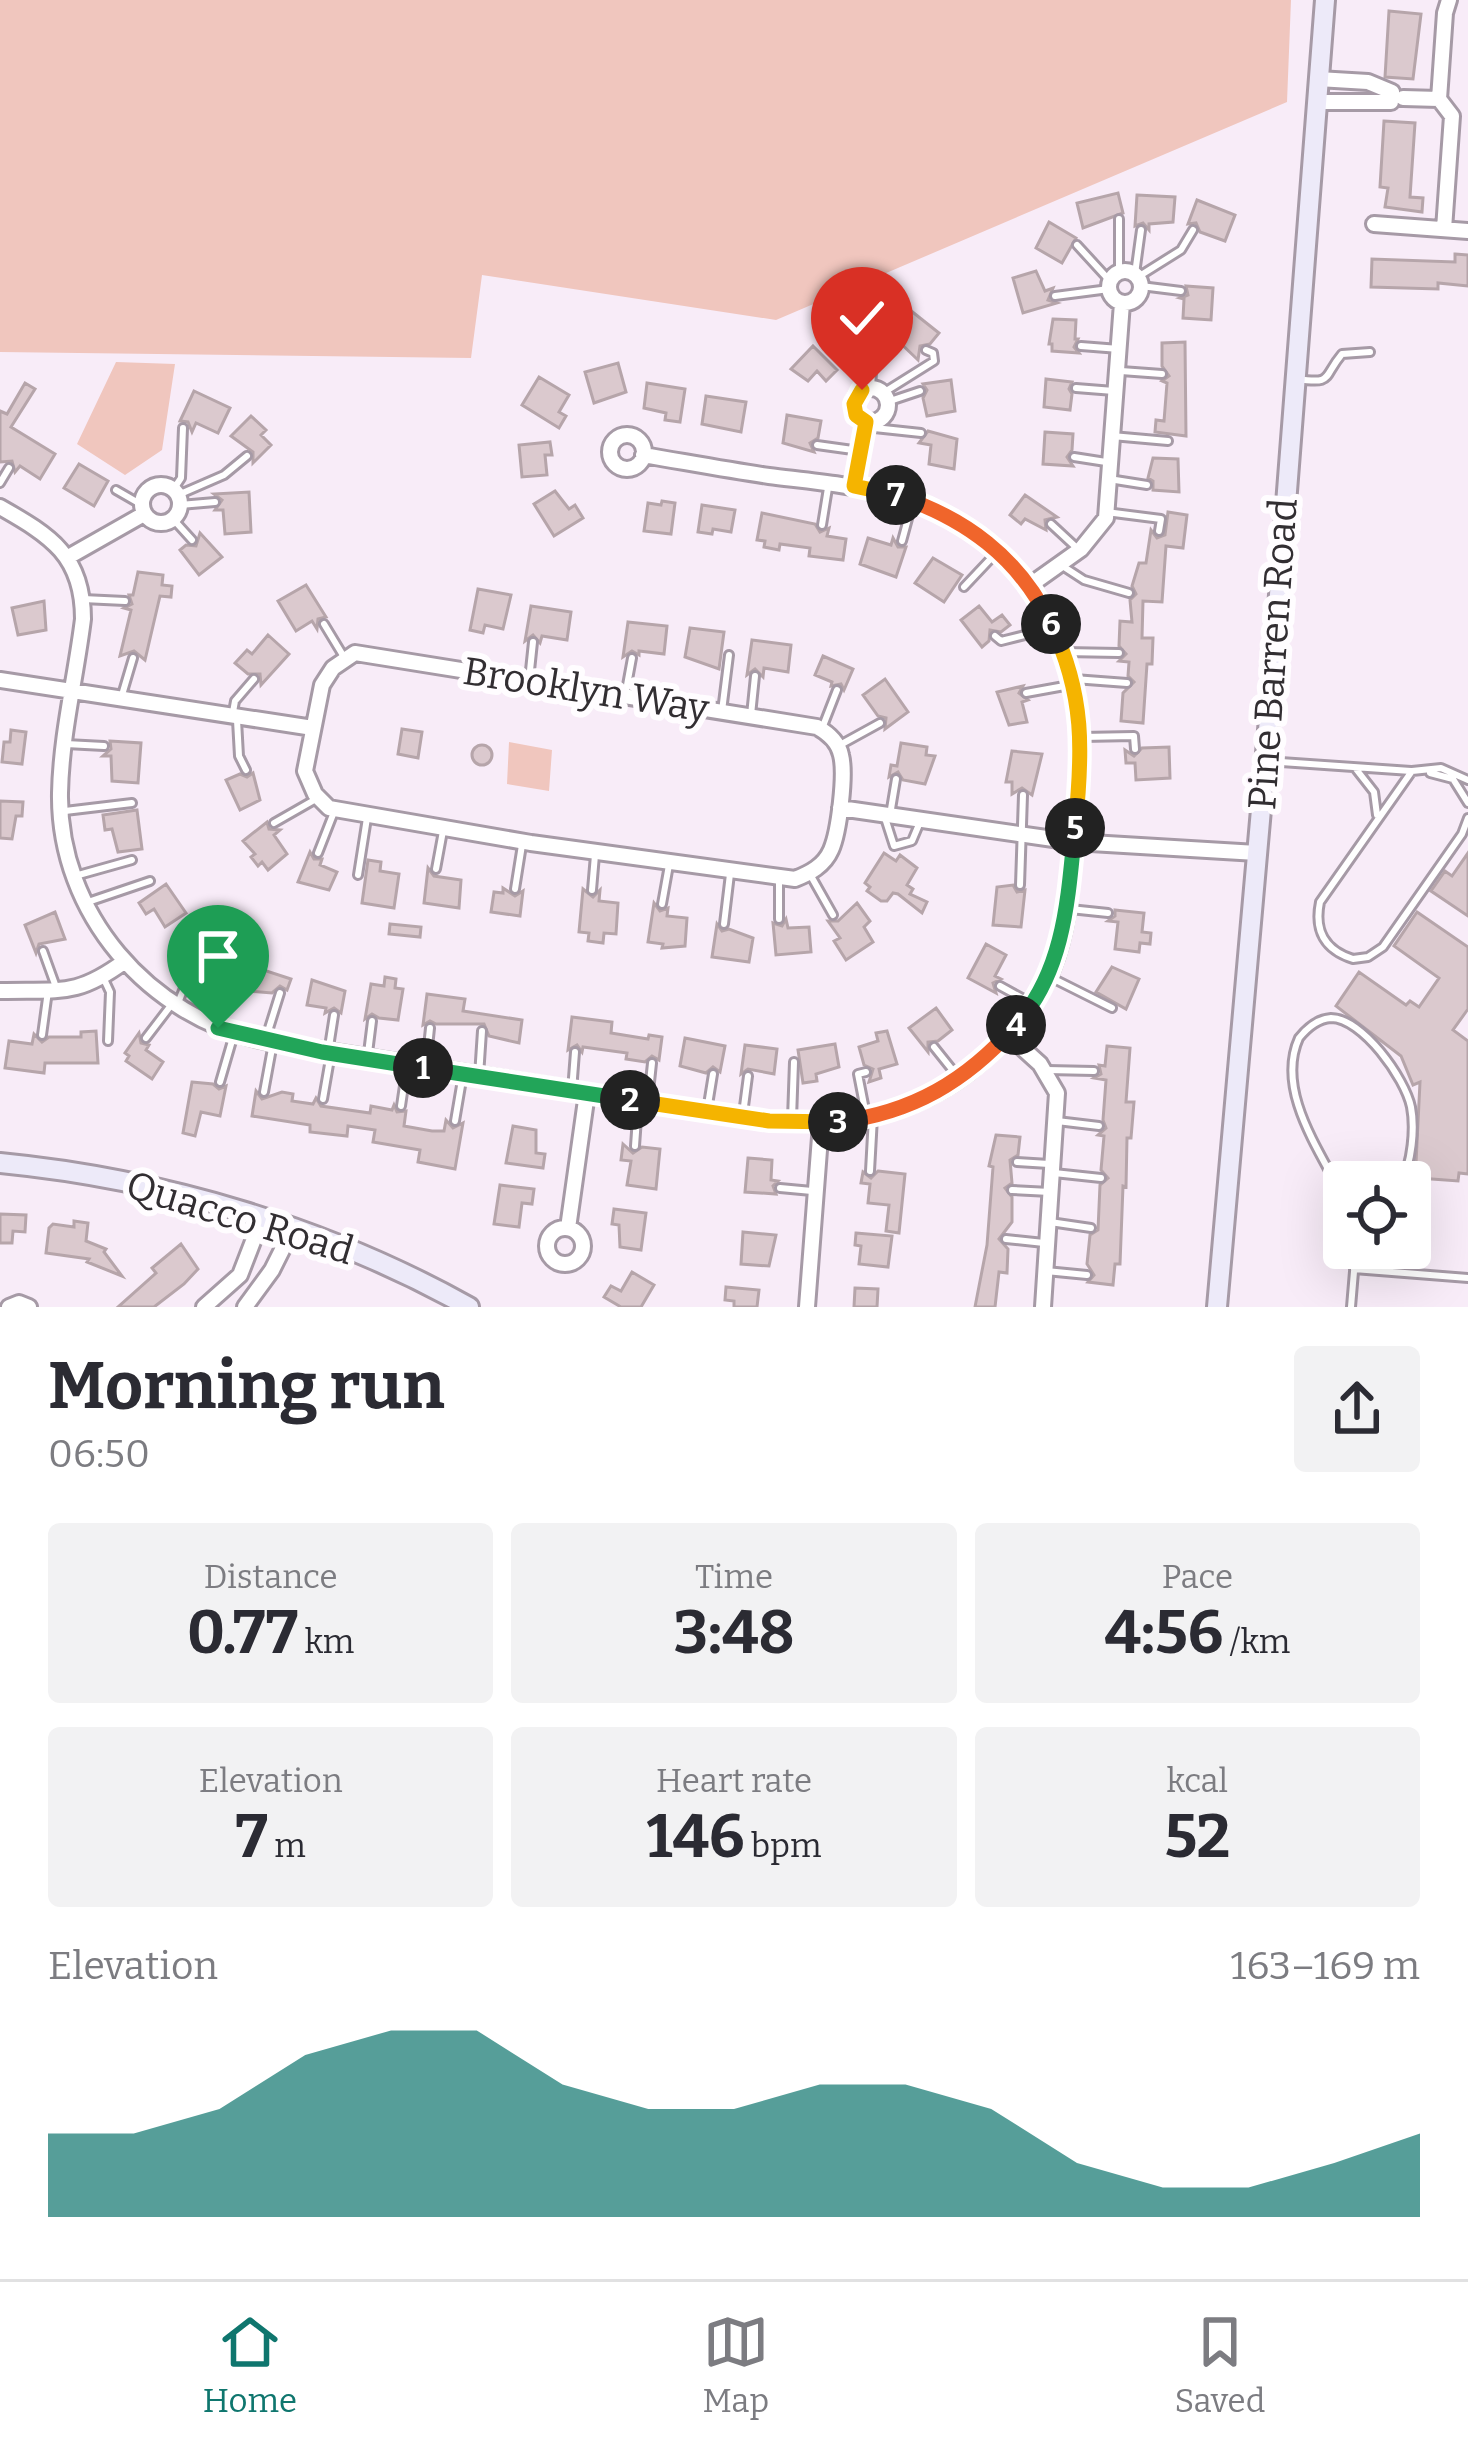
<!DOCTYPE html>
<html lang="en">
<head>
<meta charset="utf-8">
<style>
	body { margin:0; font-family:Bitter,serif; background:#f2f2f3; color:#2b2b33; height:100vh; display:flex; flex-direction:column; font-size:45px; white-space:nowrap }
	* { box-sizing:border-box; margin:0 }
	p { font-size:39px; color:#7c7c81 }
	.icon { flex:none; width:66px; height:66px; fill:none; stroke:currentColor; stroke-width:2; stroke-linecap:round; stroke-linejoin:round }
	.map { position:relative; height:1307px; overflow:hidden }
	.side { display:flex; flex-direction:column; background:#fff; flex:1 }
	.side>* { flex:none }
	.buttons { position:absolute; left:1323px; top:1161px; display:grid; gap:24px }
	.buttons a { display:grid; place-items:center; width:108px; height:108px; border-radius:12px; background:#fff; box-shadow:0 12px 48px #0002; font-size:60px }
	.pin { position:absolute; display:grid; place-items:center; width:102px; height:102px; color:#fff; margin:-123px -51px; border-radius:50% 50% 50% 0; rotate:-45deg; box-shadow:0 0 12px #0007 }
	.pin .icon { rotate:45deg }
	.km { position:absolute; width:60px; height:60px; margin:-30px; border-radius:50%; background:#222; color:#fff; font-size:33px; line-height:60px; text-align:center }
	.round { display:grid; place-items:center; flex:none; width:126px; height:126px; border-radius:12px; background:#f2f2f3 }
	.head { display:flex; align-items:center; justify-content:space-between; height:204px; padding:0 48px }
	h1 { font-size:66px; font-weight:700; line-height:90px }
	.metrics { display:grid; grid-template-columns:repeat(3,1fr); gap:18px; height:204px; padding:12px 48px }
	.metrics div { display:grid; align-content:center; border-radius:12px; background:#f2f2f3; text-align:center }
	.metrics b { font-size:60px; font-weight:700 }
	.metrics small { font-size:33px; font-weight:400 }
	.metrics p { font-size:33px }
	.chart { height:336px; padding:24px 48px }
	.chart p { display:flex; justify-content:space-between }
	.chart svg { width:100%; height:216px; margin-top:12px; fill:#0f766e; opacity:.7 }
	.dock { display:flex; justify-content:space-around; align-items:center; height:168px; border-top:3px solid #e1e1e2; background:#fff; font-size:33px; color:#7c7c81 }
	.dock a { display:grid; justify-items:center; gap:6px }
	.dock .on { color:#0f766e }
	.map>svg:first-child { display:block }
</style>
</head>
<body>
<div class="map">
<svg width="1468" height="1307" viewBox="0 0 1468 1307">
	<rect width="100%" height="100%" fill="#f8ecf8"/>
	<path fill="#f0c6be" d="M0,0H1291L1287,102L776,320L482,275L471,358L0,352Z
		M116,362L175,364L162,450L125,475L77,444Z
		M509,742L552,750L549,791L507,784Z"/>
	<path fill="#dbc9ce" stroke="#b6a5aa" stroke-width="3" d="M1389,11L1421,14L1413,79L1385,77Z
		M1384,121L1415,123L1410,197L1423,198L1422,212L1385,207L1388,188L1380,187Z
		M1118,193L1123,213L1083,228L1077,203Z
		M1137,195L1175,197L1173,222L1149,224V230L1143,223L1135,226Z
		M1197,200L1235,215L1225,241L1200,232L1196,223L1188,224Z
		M1049,222L1076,238L1062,263L1036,248Z
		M1455,254L1468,255V286L1438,283V289L1371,287L1372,259L1455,262Z
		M1036,271L1045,291L1053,288L1048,300L1057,303L1023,313L1013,278Z
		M1186,286L1213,288L1211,320L1183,318L1184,299L1180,298L1188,295Z
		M876,310L882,339L873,333L867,338L840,343L835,317Z
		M910,310L939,333L930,344L920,346L918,360L891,334Z
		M1053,319L1076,320L1075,339H1078L1074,347L1079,353L1052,351V344H1049Z
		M1185,342L1186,436L1155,432L1156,420L1164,421L1167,383L1162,381L1169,376L1162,366V343Z
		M813,346L837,370L826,381L817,371L808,381L791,369Z
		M618,363L626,392L594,403L585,372Z
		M539,377L569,395L559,412L566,416L559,428L522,405Z
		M1046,379L1072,382L1069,389L1072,394L1070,410L1044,407Z
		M951,380L955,411L927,416L923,398L927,390L923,384Z
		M25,383L35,389L11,427L55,454L40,479L20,466L15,472L12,461L0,462V411L7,414Z
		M647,383L685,389L680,422L665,420L666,413L644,408Z
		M194,391L230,408L218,433L196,423L192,432L188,422L180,421Z
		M706,396L746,402L741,432L702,424Z
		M787,415L821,421L818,438L810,443L814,452L783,443Z
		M251,416L266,430L261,435L271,445L253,463V452L231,436Z
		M928,431L957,439L954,469L929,464L931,445L919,443Z
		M1045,432L1073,434L1072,450L1067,457L1073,466L1043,464Z
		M550,442L552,455H545L547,475L522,477L519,445Z
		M1153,458L1178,459L1179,492L1153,490V481L1148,478Z
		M79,464L108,481L94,506L64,488Z
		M555,491L569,509L575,505L583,518L554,536L534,504Z
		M249,492L251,532L225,534L223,510H215L222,500L214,494Z
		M1025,495L1057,517L1045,520L1046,530L1025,519L1021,524L1010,515Z
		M662,501L675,503L671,534L644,531L648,503L661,505Z
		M702,505L735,510L731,532L713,529L712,534L698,532Z
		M1168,512L1187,515L1183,548L1166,546L1162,602L1143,601L1142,638H1153L1152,664H1147L1143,723L1121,721L1123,693L1134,682L1128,676L1129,662L1119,661L1126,654L1119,646L1120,621L1132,622L1130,600L1136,594L1132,586L1139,563H1146L1151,530L1157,538L1165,535Z
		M762,513L815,524L820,532L829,528L827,536L846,539L843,560L809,556L810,548L780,544L779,550L764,547L765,541L757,540Z
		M200,533L222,557L199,575L180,550L186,545L196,546Z
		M868,538L891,545L893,538L898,547H906L896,577L860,564Z
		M933,558L962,575L944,602L915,583Z
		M138,572L163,575L162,585L172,586L171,597L160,596L145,660L134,651L120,656L131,610L124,608L132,604L129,595H133Z
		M306,585L326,617L318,619L317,629L312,621L296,631L278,601Z
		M478,589L511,595L503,629L485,625L483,633L470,630Z
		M44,601L46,630L18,635L12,608Z
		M531,606L571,612L567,640L542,636L540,643L533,635L525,641Z
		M979,606L992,622L1002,615L1010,625L1001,632L990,630L989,641L982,647L961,620Z
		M628,622L667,626L664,654L639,651V655L632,651L623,657Z
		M690,628L724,632L719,669L685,657Z
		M268,635L289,654L261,685L260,674H248L235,663L247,650L252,654Z
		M752,640L791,645L788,672L764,668L763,677L755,669L747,675Z
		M823,656L853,669L844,690L841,684L831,686L832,682L815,675Z
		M885,679L908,712L885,729L886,718L878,716L863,695Z
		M1023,686L1019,693L1028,700L1022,702L1027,722L1009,725L997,692Z
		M402,729L422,732L418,758L398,754Z
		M11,730L26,732L22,764L2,762L4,742H10Z
		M110,741L141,743L138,783L112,781L111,756H103L111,749Z
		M901,743L927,747L926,755L935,756L925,784L903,780L898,772L889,777L891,765L897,766Z
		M472 755a10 10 0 1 1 20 0a10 10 0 1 1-20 0Z
		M1169,747L1170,778L1136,780L1135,763H1126L1125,750L1134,756L1142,748Z
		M1012,751L1042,754L1032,795L1022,788L1012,794V782H1006Z
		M253,773L260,800L240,810L226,780L240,774L247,777Z
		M0,801L23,802L22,816H16L12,839L0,838Z
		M137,810L142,849L118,852L112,829L105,830L103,815Z
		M267,822L269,829L280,830L274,835L287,854L268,870L262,862L258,866L251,857L255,854L243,841Z
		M310,852L314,859H322L320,865L337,872L329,890L298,882Z
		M884,853L896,861L900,855L917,868L907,885L913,889L910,894L927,902L922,913L898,894L893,893L887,901H881L867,891L870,887L865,883Z
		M1468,853V916L1431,891L1445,871L1452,876Z
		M368,860L381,862L380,871L399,874L394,908L362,903Z
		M428,868L434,876L461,880L459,908L424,903Z
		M166,884L186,913L165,927L154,909L146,914L139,903Z
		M1013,885L1017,892L1025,890L1021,927L993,925L997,887Z
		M503,888L515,896L523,891L520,916L491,912L494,892L503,893Z
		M583,889L593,897L600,890L599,901L618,903L616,934L604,933L603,943L588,941L589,933L579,932Z
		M654,903L660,911L668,908L667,916L687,918L685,946L662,948L663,944L648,942Z
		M857,903L870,921L864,927L873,942L846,960L834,941L840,938L828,921H838Z
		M1115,910L1144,913L1142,932L1151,933L1150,944L1140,943L1139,952L1115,949L1118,922L1108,921L1115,916Z
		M55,912L65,939L39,944L36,953L25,925Z
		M1417,912L1468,947V1009L1453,1030L1468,1041V1174L1459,1173L1458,1181L1419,1178L1420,1163H1416L1420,1082L1413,1085L1401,1056L1336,1006L1359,972L1406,1005L1410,1001L1419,1007L1439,978L1394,946Z
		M786,919L788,928L809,927L811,952L776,955L773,923L782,926Z
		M390,924L421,927L420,937L389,934Z
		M717,924L722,931L729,929L753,938L749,962L712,957Z
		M194,938L231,950L222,976L198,969L197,972L192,966L183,971Z
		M986,944L1006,955L995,976L1001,979L993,983L996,993L968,978Z
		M254,967L291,979L287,990L280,986L272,993L246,991Z
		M1112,967L1139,979L1126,1009L1096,992Z
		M385,977L396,979L395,988L403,989L398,1020L379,1018L372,1014L365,1019L371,984L384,986Z
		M312,980L345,991L341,1013L334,1008L325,1013L326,1008L307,1005Z
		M427,994L465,999L463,1011L522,1020L519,1043L489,1036L484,1024H436L430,1021L423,1025Z
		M936,1008L952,1030L938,1041L928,1042V1052L909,1028Z
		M572,1017L612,1022L611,1033L648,1039L649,1035L662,1037L659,1060L652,1056L645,1062L626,1059L627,1053L583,1047L582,1052L577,1045L568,1050Z
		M96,1031L98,1063H45L44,1073L5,1068L9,1041L32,1044L34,1034L42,1042L49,1037H81V1032Z
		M887,1031L897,1064L879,1069L881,1078L869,1082L873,1069L864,1065L859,1047L878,1041L876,1033Z
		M139,1033L141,1043L149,1045L146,1050L163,1062L152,1079L126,1061L129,1056L125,1053Z
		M685,1038L725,1046L720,1072L713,1067L706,1073L680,1066Z
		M835,1044L839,1067L816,1074L817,1081L803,1083L798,1050Z
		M745,1045L777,1049L774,1074L748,1069L741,1074Z
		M1107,1046L1130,1048L1126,1102H1134L1131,1138H1127L1126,1187L1123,1186L1120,1264H1115L1113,1285L1088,1282L1094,1275L1087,1264L1090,1235L1098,1230L1100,1185L1108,1178L1101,1170L1104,1136L1098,1135L1106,1128L1103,1120L1106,1080L1094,1078L1101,1074L1099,1065L1105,1066Z
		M192,1082L213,1084L219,1089L226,1086L220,1116L201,1112L195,1136L183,1133Z
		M256,1091L262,1099L282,1092L293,1094L292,1101L313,1104L316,1098L321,1106L370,1113L371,1106L392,1110L394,1105L397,1112L406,1111L404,1126L432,1131H444L446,1120L453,1128L463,1123L455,1169L418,1162L420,1150L373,1142L375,1130L348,1126L347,1136L310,1132V1125L252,1116Z
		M513,1126L536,1130V1153L545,1154L543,1168L506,1163Z
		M996,1135L1020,1137L1018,1155L1010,1160L1012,1183L1005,1188L1012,1197V1222L999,1239L1008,1249L1007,1273L999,1272L995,1307H975L987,1245L993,1167L989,1166Z
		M623,1144L633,1153L642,1147L660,1149L656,1189L627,1185L631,1161L621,1160Z
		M748,1158L772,1160L771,1180L778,1181L773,1186L776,1194L745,1192Z
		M878,1171L905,1174L899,1233L886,1231L889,1205L868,1203L870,1184L861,1183L863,1172L871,1178Z
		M500,1185L534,1189L532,1204L522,1203L519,1227L494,1224Z
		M614,1209L646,1213L641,1250L620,1247L619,1225L612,1224Z
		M0,1214L26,1215L25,1232L13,1231L12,1243H0Z
		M74,1221L88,1223L86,1241L106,1249L104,1252L122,1276L87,1262L89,1259L46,1253L49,1228L53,1224L74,1227Z
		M743,1232L776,1235L769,1266L741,1264Z
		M856,1233L892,1236L888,1267L859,1264L861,1246L855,1245Z
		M181,1244L198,1269L184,1284L154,1307H118L156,1273L152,1268Z
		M632,1272L654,1285L641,1307H621L604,1297L611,1286L621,1291Z
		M726,1287L759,1290L757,1307H734V1301L725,1300Z
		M855,1288L878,1289L877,1307H854Z"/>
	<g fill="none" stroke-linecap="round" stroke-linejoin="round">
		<defs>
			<path id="lane" d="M1119,219V272
				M1077,245L1110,281
				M1135,274L1141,230
				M1138,277L1181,250L1193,230
				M1141,286L1181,291
				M1055,296L1109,289
				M1081,346L1119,349
				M1121,371L1162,374
				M1297,379C1334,384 1322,378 1342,354L1370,352
				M871,388L874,340
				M1076,388L1114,391
				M883,393L934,361L933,353L926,350
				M887,402L920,391
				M865,427L921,433
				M1112,436L1168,441
				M817,445L860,451
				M1074,457L1106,462
				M1109,479L1147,485
				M0,483L9,468
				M116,490L142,505
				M173,490L181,478L183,428
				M178,495L224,475L247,456
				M180,505L215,502
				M1106,512L1161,519L1159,531
				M173,519L192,540
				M1051,524L1079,550
				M822,525L828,488
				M902,541L912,504
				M1061,565L1084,580L1129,593
				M964,587L997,552
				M83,599L125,601
				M324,624L344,657
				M995,636L1001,641L1053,628
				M1064,652L1119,653
				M1074,679L1127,683
				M529,680L533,642
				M1026,693L1070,685
				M122,695L133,658
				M625,696L632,658
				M722,711L729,655
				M233,712L235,701L254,679
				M751,715L755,676
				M237,720L239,756L246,770
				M823,726L837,690
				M1082,737L1134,736L1135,749
				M66,744L104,746
				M840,745L880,723
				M1268,761L1411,771
				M1356,769L1374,792L1377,815
				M1430,773L1453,779L1468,803
				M1468,780L1441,768L1412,771L1320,902C1314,931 1325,950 1353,959L1368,957L1383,947L1462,834L1468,818
				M65,811L132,803
				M890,815L896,779
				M885,818L894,846L912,841L920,822
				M274,823L316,799
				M318,853L334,812
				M436,869L443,831
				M358,875L367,818
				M75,876L132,860
				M811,876L833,915
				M779,880V919
				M1020,885L1023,795
				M515,889L522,845
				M592,890L595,855
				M88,902L150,881
				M662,904L669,865
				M1070,909L1108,913
				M724,924L730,874
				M43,951L56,987
				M103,977L110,992L108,1041
				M1052,978L1112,1008
				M1000,986L1033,1004
				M178,1003L190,973
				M42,1035L48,991
				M146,1038L172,1004
				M265,1041L280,993
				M329,1047L334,1015
				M934,1047L958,1077
				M368,1053L372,1021
				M426,1066L430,1028
				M1047,1070L1094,1071
				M479,1076L482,1031
				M220,1082L234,1034
				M572,1091L575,1052
				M264,1092L273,1043
				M323,1099L331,1053
				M648,1101L652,1063
				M401,1106L407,1065
				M707,1111L713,1074
				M743,1114L748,1076
				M866,1115L858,1074L866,1072
				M792,1119L794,1062
				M455,1121L463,1074
				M1057,1121L1099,1126
				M635,1146L638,1104
				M1017,1162L1049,1164
				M870,1171L873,1117
				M1054,1173L1101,1178
				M780,1188L812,1191
				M1012,1190L1050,1192
				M1344,1199C1321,1152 1275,1091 1299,1038C1307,1028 1317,1019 1331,1018C1362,1018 1405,1078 1411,1107C1415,1128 1412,1163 1401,1182
				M1050,1222L1091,1228
				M1006,1239L1044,1243
				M1354,1269L1468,1278
				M1046,1271L1087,1275
				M1351,1307L1356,1248"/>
			<path id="street" d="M1318,79L1368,82L1392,92
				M1403,98L1439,99L1452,116L1444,229
				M1439,99L1445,13L1449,0
				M1317,102H1391
				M1374,224L1468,231
				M1109 287a16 16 0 1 1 32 0a16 16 0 1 1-32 0Z
				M854 405a17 17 0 1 1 34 0a17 17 0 1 1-34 0Z
				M610 452a17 17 0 1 1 34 0a17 17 0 1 1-34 0Z
				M142 504a19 19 0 1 1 38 0a19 19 0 1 1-38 0Z
				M854,486L865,422
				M0,507C51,536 83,556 83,619C76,676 61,736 60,793C58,913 149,1018 265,1041L769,1121C864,1127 941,1111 1006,1037C1024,1016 1042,995 1052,969C1070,925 1071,873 1076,826C1088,714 1075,604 976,533C914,489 842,485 769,476C727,470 685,462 643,455
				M70,556L144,514
				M1029,586L1081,549L1106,518L1122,303
				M355,653L817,727C828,733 838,741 841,755C846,774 839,832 831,850C824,866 810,873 795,879L531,843L329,808L315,794L305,771L322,685L333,668Z
				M0,680L313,728
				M840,808L1074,842L1257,853
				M1,991C59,989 75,998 125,961
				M1008,1035L1040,1064L1057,1093L1043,1307
				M568,1228L587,1093
				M547 1246a18 18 0 1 1 36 0a18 18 0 1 1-36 0Z
				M9,1307L19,1303L29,1307
				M204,1307L240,1275L262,1218
				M245,1307L272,1270L293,1228
				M807,1307L821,1124"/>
			<path id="secondary" d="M0,1163C163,1179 326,1227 469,1307
				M1217,1307L1272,685L1325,0"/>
		</defs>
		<use href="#lane" stroke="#a69aa6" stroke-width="12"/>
		<use href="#street" stroke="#a69aa6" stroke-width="20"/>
		<use href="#secondary" stroke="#a69aa6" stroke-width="24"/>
		<use href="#lane" stroke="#fff" stroke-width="6"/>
		<use href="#street" stroke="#fff" stroke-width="14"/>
		<use href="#secondary" stroke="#edeaf9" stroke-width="18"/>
	</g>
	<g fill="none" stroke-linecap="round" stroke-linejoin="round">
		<defs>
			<path id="split-1" d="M218,1028L322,1052L423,1068"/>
			<path id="split-2" d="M423,1068L630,1100"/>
			<path id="split-3" d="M630,1100L769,1121L838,1122"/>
			<path id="split-4" d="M838,1122C912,1113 967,1081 1016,1025"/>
			<path id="split-5" d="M1016,1025C1065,970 1068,898 1075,828"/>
			<path id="split-6" d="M1051,624C1085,695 1083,752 1075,828"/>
			<path id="split-7" d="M896,495C965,518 1019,557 1051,624"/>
			<path id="split-8" d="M862,390L854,404L856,415L866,422L854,486L896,495"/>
		</defs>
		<use href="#split-1" stroke="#fff" stroke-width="24"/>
		<use href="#split-2" stroke="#fff" stroke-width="24"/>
		<use href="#split-3" stroke="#fff" stroke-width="24"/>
		<use href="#split-4" stroke="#fff" stroke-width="24"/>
		<use href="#split-5" stroke="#fff" stroke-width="24"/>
		<use href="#split-6" stroke="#fff" stroke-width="24"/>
		<use href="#split-7" stroke="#fff" stroke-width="24"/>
		<use href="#split-8" stroke="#fff" stroke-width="24"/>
		<use href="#split-1" stroke="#22a559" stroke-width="15"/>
		<use href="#split-2" stroke="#22a559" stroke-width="15"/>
		<use href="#split-3" stroke="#f5b400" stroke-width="15"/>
		<use href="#split-4" stroke="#f0652b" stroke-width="15"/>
		<use href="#split-5" stroke="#22a559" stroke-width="15"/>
		<use href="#split-6" stroke="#f5b400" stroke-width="15"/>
		<use href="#split-7" stroke="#f0652b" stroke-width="15"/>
		<use href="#split-8" stroke="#f5b400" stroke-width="15"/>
	</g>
	<g text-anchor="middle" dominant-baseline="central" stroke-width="12" stroke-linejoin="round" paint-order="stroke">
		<g font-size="39" fill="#322e32" stroke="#fffdff">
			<text transform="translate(1273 654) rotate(-86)">Pine Barren Road</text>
			<text transform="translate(586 690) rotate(9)">Brooklyn Way</text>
			<text transform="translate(240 1218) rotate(17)">Quacco Road</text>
		</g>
	</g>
</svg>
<div class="buttons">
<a><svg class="icon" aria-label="locate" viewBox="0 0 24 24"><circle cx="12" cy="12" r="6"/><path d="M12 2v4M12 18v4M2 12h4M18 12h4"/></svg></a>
</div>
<div class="pin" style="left:218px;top:1028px;background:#1e9e55"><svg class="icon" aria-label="arrive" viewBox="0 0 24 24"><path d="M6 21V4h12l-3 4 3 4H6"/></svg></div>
<div class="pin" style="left:862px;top:390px;background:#d93025"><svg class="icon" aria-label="check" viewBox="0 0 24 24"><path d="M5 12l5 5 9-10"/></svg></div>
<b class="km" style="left:423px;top:1068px">1</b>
<b class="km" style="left:630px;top:1100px">2</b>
<b class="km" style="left:838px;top:1122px">3</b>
<b class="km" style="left:1016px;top:1025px">4</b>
<b class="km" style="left:1075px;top:828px">5</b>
<b class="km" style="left:1051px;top:624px">6</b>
<b class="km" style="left:896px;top:495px">7</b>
</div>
<section class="side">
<div class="head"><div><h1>Morning run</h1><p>06:50</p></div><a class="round"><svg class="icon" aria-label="share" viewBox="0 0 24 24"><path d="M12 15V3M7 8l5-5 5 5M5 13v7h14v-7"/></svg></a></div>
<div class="metrics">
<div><p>Distance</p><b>0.77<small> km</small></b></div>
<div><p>Time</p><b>3:48</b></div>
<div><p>Pace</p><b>4:56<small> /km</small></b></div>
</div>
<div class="metrics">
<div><p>Elevation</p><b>7<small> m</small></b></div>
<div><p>Heart rate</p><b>146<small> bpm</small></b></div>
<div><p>kcal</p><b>52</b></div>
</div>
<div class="chart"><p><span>Elevation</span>163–169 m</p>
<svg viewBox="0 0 160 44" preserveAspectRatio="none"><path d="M0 44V27L10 27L20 22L30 11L40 6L50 6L60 17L70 22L80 22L90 17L100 17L110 22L120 33L130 38L140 38L150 33L160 27V44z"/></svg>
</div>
</section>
<nav class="dock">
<a class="on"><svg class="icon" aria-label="home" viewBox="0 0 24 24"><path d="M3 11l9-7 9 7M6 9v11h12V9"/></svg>Home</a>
<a><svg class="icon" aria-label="map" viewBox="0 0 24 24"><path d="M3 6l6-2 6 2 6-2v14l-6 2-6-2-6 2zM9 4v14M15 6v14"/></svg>Map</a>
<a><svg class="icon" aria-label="saved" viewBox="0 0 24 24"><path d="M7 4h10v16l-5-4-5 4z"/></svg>Saved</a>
</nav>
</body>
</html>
